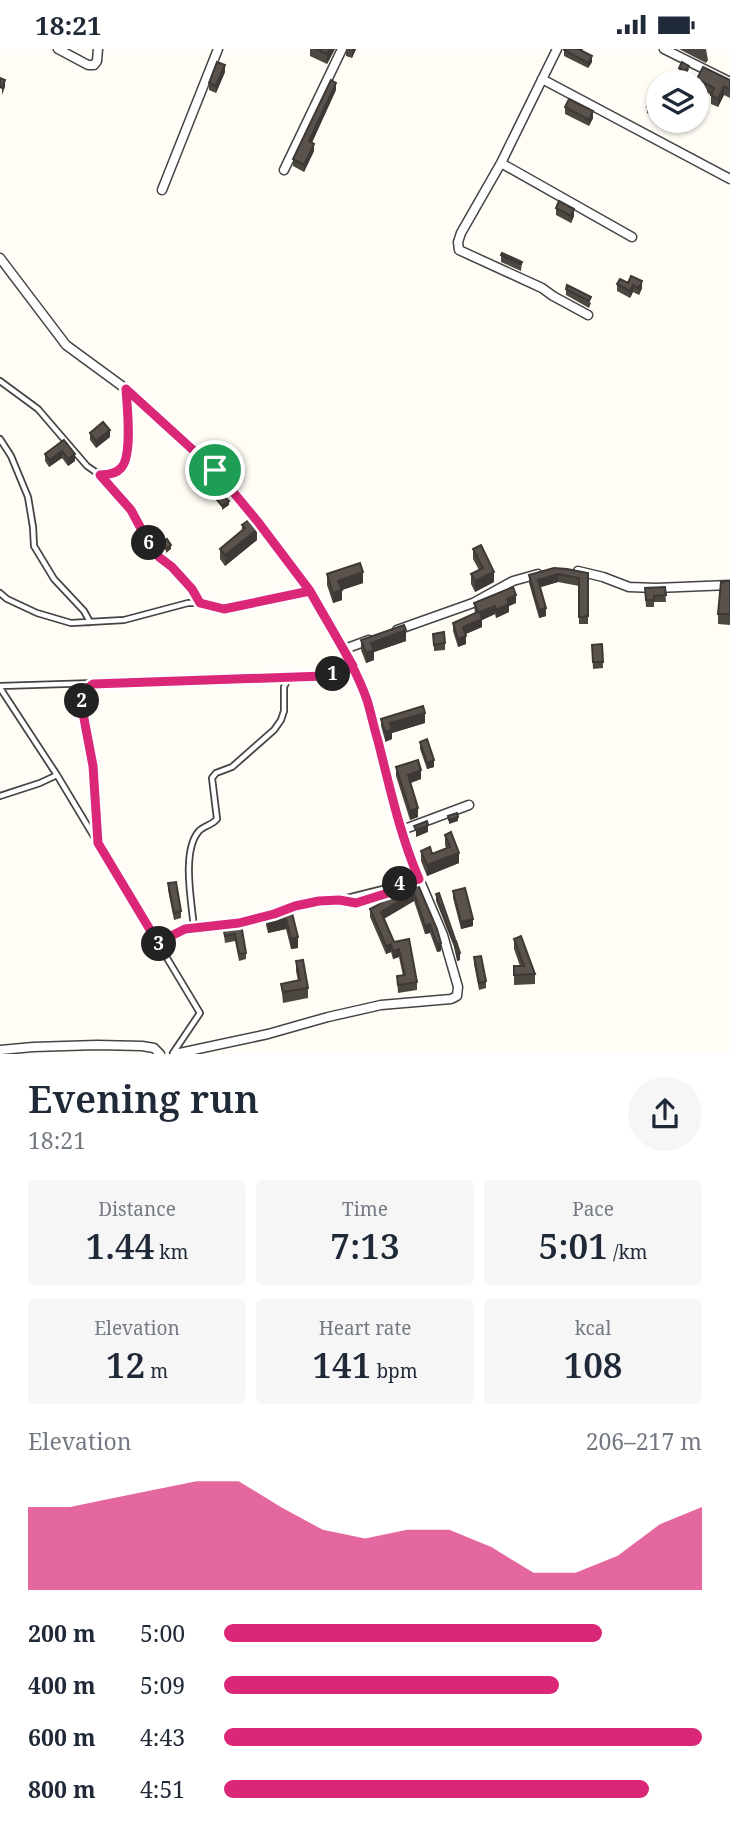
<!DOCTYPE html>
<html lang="en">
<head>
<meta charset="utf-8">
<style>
	body { margin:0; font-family:"Noto Serif",serif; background:#f6f6f7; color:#1f2937; height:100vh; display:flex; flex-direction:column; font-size:26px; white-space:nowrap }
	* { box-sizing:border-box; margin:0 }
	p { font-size:23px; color:#747a83 }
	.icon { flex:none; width:38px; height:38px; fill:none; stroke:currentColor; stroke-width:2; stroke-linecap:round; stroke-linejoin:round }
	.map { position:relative; height:1005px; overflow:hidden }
	.side { display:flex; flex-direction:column; background:#fff; flex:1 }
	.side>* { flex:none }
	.tools { position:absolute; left:646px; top:21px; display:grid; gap:14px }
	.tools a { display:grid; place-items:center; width:63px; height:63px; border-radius:50%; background:#fff; box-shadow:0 2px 5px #0004; font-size:35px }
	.pin { position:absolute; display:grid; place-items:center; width:60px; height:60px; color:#fff; margin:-30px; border:4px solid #fff; border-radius:50%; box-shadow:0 2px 7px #0007 }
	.km { position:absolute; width:35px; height:35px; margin:-18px; border-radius:50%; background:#222; color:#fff; font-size:19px; line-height:35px; text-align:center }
	.round { display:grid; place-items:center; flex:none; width:74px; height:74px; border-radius:37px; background:#f6f6f7 }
	.headline { display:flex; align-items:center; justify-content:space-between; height:119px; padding:0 28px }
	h1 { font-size:38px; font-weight:600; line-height:52px }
	.metrics { display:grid; grid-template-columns:repeat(3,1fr); gap:10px; height:119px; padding:7px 28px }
	.metrics div { display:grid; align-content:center; border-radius:7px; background:#f6f6f7; text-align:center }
	.metrics b { font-size:35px; font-weight:600 }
	.metrics small { font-size:19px; font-weight:400 }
	.metrics p { font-size:19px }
	.chart { height:196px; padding:14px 28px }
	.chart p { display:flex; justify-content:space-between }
	.chart svg { width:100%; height:126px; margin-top:7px; fill:#db2777; opacity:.7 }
	ul { padding:0 28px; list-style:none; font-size:23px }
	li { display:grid; grid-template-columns:112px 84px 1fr; align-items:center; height:52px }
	li i { height:18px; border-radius:9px; background:#db2777 }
	.status { display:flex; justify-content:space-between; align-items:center; height:49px; padding:0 35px; background:#fff; direction:ltr }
	.status svg { height:19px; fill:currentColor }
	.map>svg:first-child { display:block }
</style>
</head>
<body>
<div class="status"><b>18:21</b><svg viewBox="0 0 49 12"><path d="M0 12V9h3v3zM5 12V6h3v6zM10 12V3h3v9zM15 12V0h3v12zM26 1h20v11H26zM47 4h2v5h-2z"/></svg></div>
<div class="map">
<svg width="730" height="1005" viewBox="0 0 730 1005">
	<rect width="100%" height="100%" fill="#fffdf5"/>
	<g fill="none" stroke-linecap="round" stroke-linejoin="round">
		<defs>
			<path id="service" d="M0,332L38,360L87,417L100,426L113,424L121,420L127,409L128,383L126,341
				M0,390L11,407L28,448L33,478L34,497L54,530L84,562L90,573
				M101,426L131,461L152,500L159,508L172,518L192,540L199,554
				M0,544L7,550L37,564L71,574L124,571L188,554H200L224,560L309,542
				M93,635L85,641L82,649V659L93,717L98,793
				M0,637L323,627L339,625L353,617
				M0,639L57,726L200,964L173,1004
				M0,747L40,734L57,726
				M340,851C357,857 377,850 392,841L393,837
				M278,864L295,857L319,852L339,851L419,831
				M194,879C192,855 181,802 199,782C204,777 212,776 217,770L212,729L216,724L232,718L274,681L281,671L284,662V638L289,628
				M161,899L169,888L185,880L239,874L269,866"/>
			<path id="minor" d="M58,0L88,16H94L97,12L98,0
				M557,0L501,114L461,184L458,193L459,201L542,239L553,247L588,266
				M664,0L730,33
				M542,30L730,130
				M501,114L632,188
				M284,121L342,0
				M162,141L218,0
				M0,209L66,296L126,340L215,421L258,473L310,542L353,617L367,652L402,781L411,811L443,886L458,938L457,947L451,950L381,956L328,968L268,985L175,1005
				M578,522L603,528L629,538L656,539L730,536
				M397,581L473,554L513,532L538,525
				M342,601L369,591
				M402,781L469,756
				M0,1001L33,998L97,996L142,997L154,999L160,1005"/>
		</defs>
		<use href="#service" stroke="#444" stroke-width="8"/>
		<use href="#minor" stroke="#444" stroke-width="11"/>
		<use href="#service" stroke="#fff" stroke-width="4.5"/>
		<use href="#minor" stroke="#fff" stroke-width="8"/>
	</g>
	<path fill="#4d4742" d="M310,0H335L327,15L310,7Z
		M346,0H356L352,9L346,7Z
		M583,0L582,3L592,13L588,19L564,7V1Z
		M679,0H706L708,11L706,14Z
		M679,19L689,20L686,26L679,22Z
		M225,23L216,44L209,41V34Z
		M697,30L730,31V49L724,46L718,58L711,55V46L697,38Z
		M658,40V57L653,67L647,64V58Z
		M336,41L312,94L314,102L304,123L293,117V110Z
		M565,58L593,69L589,77L565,65Z
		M556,159L574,167L571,174L556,166Z
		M501,206L522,213L521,222L501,213Z
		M620,230L642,239L639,246L633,243L630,249L617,242V235Z
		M567,236L591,254L589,259L566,246V240Z
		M90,384L110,388L96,399L90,391Z
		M64,391L75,412L68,417L62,409L49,418L45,412V405Z
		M242,476L257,491L225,517L220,510V500L242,481Z
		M473,500L494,533L475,543L471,535V525L479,521L473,510Z
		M588,524V575H579V537L558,533L540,538L546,567L539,569L529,534V526Z
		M327,525L363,534L342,541V551L333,554L327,536Z
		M730,532V576L718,575V565Z
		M665,538L666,553H654V558H646L645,539Z
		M474,554H516L509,557V563L496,569L495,565L482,571V578L466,585V595L458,598L453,582V574L475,565Z
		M433,585L445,594V601L434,602Z
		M361,591L406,592L374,603V611L366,614L361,601Z
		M602,595L603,619L593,620L592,596Z
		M381,670L425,674L392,684V690L385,693L381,680Z
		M420,693L434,718L427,720L420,700Z
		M396,718L421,730L410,734L418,768L410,771L396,727Z
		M445,786L459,814L427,827L421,812V802L432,805L446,799L445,796Z
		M416,831L441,902L437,903L430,884L425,885L414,852L384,870L394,893L417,933V941L398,944L397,927H403L399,908L393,910L391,903L386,905L370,868V860L378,856Z
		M168,834L181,862V869L174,871L168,841Z
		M453,842L473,877L461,880L453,849Z
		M436,845L455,892L460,911L457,912L454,898L436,852Z
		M291,860L298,899L291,900L286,880L268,884L266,876V866Z
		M241,875L246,904V910L239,912L235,892L225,894L223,878Z
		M514,890L535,925V935L514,936V917H520L514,900Z
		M474,908L486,932V939L479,941L474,915Z
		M296,912L308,939V949L283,954L281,935L298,932L296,922Z"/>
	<path fill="#3f3936" d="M330,0H335L327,15V5Z
		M353,0H356L352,9V1Z
		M592,7V13L588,19V14Z
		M225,16V23L216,44V37Z
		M5,31V38L2,46V39Z
		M336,34V41L309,99V92Z
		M724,37V46L718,58V50Z
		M658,50V57L653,67V61Z
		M593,62V69L589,77V71Z
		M314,95V102L304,123V116Z
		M574,160V167L571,174V167Z
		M642,232V239L639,246V239Z
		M633,236V243L630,249V242Z
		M110,381V388L96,399V392Z
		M62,402V409L49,418V411Z
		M75,405V412L68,417V410Z
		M229,452V456L222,461V457Z
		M257,481V491L225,517V506Z
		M171,496V500L166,504V500Z
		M363,523V534L342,541V551L333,554V544L338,532Z
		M494,523V533L475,543V532Z
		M558,525V533L538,539V531Z
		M516,546V554L509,557V563L496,569V561L507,550Z
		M495,557V565L482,571V578L463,586V578L480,563Z
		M546,559V567L539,569V561Z
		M406,581V592L374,603V611L366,614V604L371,594Z
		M466,587V595L458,598V590Z
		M425,664V674L392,684V690L385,693V683L390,674Z
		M434,711V718L427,720V714Z
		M421,721V730L408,735V726Z
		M418,759V768L410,771V762Z
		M458,768V772L449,775V771Z
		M428,776V783L416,788V781Z
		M459,804V814L427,827V816Z
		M414,844V852L381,871V863Z
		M286,870V880L268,884V874Z
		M473,870V877L461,880V873Z
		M430,875V884L425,885V877Z
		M298,888V899L291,900V890Z
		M441,894V902L437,903V895Z
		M391,895V903L386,905V897Z
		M399,900V908L393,910V902Z
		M460,904V911L457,912V905Z"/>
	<path fill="#5a524d" stroke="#3f3936" stroke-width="2" d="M317,0H330L327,5Z
		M564,0H581L580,1L592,7L588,14L564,1Z
		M217,13L225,16L216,37L209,34Z
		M682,13L689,17L686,22L679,19Z
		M703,18L730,31V40L724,37L718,50L711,46L714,39L697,30Z
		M0,29L5,31L2,39L0,38Z
		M331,31L336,34L309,92L314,95L304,116L293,110Z
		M656,39L658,40V50L653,61L647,58Z
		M569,50L593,62L589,71L565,58Z
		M559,152L574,160L571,167L556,159Z
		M502,204L522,213L521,215L501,206Z
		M631,227L642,232L639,239L633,236L630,242L617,235L620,230L628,234Z
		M567,236L591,248L589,252L566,240Z
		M103,373L110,381L96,392L90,384Z
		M64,391L75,405L68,410L62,402L49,411L45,405Z
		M223,446L229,452L222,457L217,451Z
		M249,471L257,481L225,506L220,500L245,479L242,476Z
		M167,490L171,496L166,500L161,494Z
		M481,496L494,523L475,532L471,525L483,519L473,500Z
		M360,514L363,523L338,532L342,541L333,544L327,525Z
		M554,519L567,520L588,524V567L579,568V529L558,525L538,531L546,559L539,561L529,526Z
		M730,532V565H718L721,533Z
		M513,538L516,546L507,550L509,555L496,561L495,557L480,563L482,570L463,578L466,587L458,590L453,574L478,563L474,554Z
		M665,538L666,546L654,547V551H646L645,539Z
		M404,576L406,581L371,594L374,601L366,604L361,591Z
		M444,583L445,594L434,596L433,585Z
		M602,595L603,613H593L592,596Z
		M423,657L425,664L390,674L392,680L385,683L381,670Z
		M427,690L434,711L427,714L420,693Z
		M418,711L421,721L408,726L418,759L410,762L396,718Z
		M457,764L458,768L449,771L448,767Z
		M427,772L428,776L416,781L414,777Z
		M451,783L459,804L427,816L421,802L430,798L432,805L450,798L445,786Z
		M416,831L437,880L441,894L437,895L430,875L425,877L414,844L381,863L394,893L409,890L417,933L398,936L397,927L405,926L399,900L393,902L391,895L386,897L370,860L378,856Z
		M176,833L181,862L174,864L168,834Z
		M465,839L473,870L461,873L453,842Z
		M439,844L455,890L453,891L436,845Z
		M291,860L298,888L291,890L286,870L268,874L266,866Z
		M241,875L246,904L239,905L235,885L225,887L223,878Z
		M521,887L535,925L514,926V917H524L514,890Z
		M454,892H456L460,904L457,905Z
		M481,907L486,932L479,934L474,908Z
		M303,911L308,939L283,943L281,935L300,931L296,912Z"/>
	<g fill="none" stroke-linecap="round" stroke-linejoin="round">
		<defs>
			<path id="route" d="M215,421L258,473L310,542L353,617L339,625L324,627L93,635L85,641L82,649V659L93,717L98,794L161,899L169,888L185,880L239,874L274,865L295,857L319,852L339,851L356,854L388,844L392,841L393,836L419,830C400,786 390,739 378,692C374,679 371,664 367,651C354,614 329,577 310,542L224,560L200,554L192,540L172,518L159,508L152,500L131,461L100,426C107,426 116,425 121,419C133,407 127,357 126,340L215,421"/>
		</defs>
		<use href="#route" stroke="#fff" stroke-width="14"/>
		<use href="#route" stroke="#db2777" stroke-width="9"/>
	</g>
</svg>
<div class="tools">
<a><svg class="icon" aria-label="layers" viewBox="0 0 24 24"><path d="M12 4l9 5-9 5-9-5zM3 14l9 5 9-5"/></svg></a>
</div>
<div class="pin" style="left:215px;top:421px;background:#1e9e55"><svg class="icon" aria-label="arrive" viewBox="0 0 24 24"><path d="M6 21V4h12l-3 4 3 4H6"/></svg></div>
<b class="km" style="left:333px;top:625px">1</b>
<b class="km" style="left:82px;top:652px">2</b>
<b class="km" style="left:159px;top:895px">3</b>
<b class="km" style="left:400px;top:835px">4</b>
<b class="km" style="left:149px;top:494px">6</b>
</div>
<section class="side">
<div class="headline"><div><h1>Evening run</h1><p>18:21</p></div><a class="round"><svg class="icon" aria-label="share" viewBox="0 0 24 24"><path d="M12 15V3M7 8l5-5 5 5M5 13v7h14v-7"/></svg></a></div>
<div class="metrics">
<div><p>Distance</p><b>1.44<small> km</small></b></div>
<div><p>Time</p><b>7:13</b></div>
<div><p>Pace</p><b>5:01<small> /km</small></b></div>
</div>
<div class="metrics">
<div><p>Elevation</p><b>12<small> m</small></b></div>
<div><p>Heart rate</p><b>141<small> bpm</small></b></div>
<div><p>kcal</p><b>108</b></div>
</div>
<div class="chart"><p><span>Elevation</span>206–217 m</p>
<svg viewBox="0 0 160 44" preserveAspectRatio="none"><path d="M0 44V15L10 15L20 12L30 9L40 6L50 6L60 15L70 23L80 26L90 23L100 23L110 29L120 38L130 38L140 32L150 21L160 15V44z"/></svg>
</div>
<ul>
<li><b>200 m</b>5:00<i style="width:79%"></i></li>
<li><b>400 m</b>5:09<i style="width:70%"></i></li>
<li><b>600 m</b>4:43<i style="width:100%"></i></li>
<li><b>800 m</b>4:51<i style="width:89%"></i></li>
</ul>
</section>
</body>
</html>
